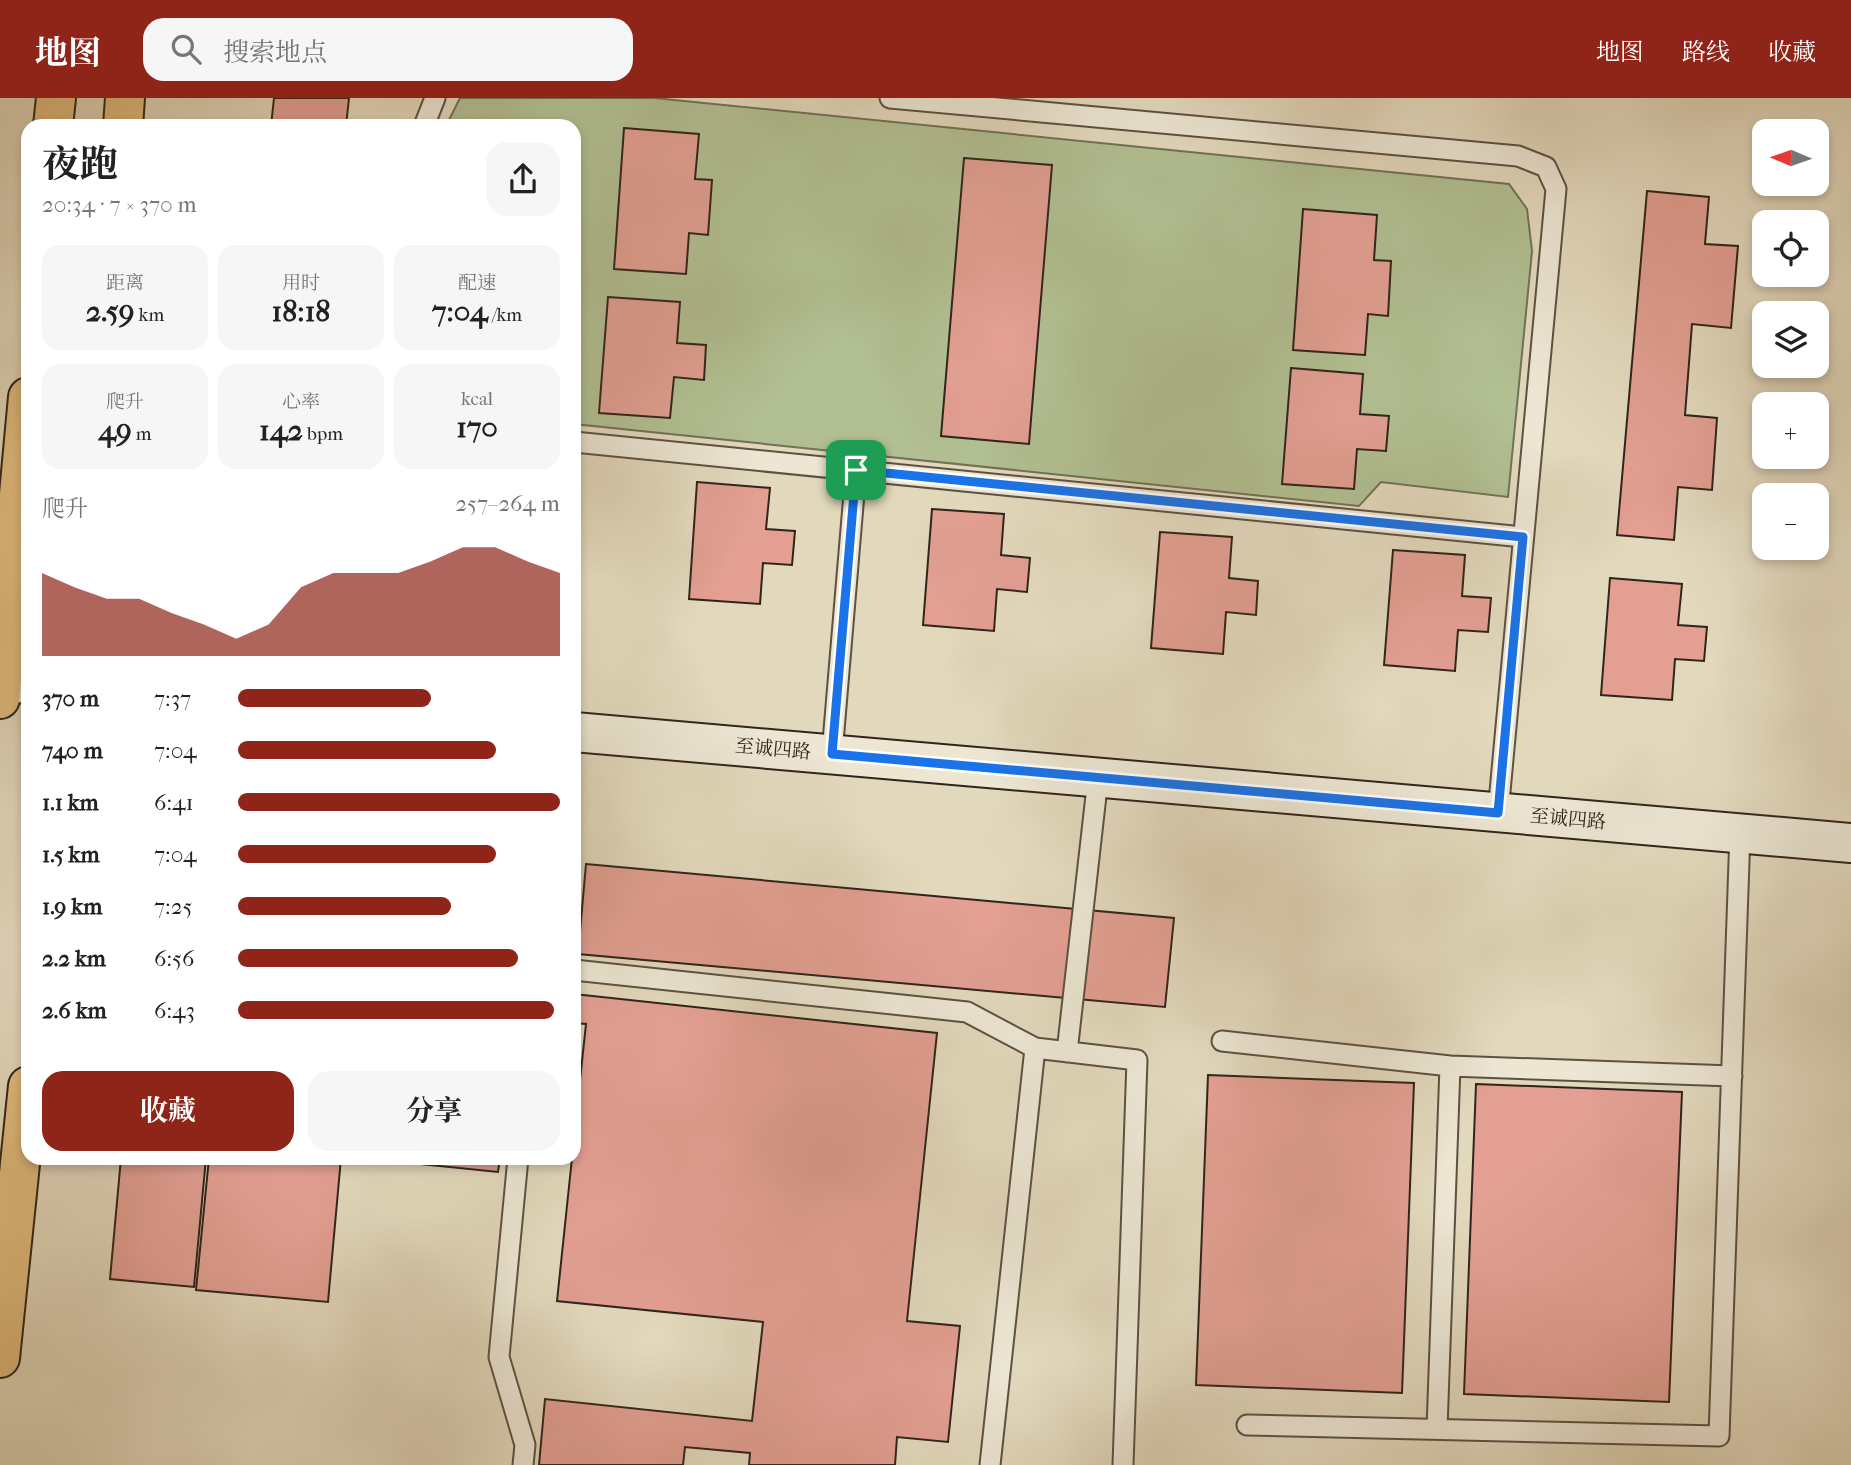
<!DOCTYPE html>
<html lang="zh">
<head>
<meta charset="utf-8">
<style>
	body { margin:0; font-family:"IM FELL French Canon","Noto Serif SC",serif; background:#f6f6f6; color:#222; height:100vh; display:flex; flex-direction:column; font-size:26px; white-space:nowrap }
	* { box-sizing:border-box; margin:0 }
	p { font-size:23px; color:#767676 }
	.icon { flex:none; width:38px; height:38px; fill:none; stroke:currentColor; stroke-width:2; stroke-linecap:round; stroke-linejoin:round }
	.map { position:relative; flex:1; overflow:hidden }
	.panel { position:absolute; left:21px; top:21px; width:560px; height:1046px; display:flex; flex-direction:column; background:#fff; border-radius:21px; box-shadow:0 4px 10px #0003 }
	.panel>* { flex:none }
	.needle { width:46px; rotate:272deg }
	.controls { position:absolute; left:1752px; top:21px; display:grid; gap:14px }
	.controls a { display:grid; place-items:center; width:77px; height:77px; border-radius:14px; background:#fff; box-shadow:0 4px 10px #0003; font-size:35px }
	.pin { position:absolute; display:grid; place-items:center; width:60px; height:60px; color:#fff; margin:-30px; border-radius:14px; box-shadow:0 4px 10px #0006 }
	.round { display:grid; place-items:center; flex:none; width:74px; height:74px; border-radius:21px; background:#f6f6f6 }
	.head { display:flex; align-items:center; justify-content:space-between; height:119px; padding:0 21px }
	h1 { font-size:38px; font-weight:700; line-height:52px }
	.stats { display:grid; grid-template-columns:repeat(3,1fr); gap:10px; height:119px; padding:7px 21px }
	.stats div { display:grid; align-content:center; border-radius:18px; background:#f6f6f6; text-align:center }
	.stats b { font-size:30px; font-weight:700 }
	.stats small { font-size:19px; font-weight:400 }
	.stats p { font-size:19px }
	.chart { height:196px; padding:14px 21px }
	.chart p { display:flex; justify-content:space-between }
	.chart svg { width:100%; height:126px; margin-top:7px; fill:#8f2418; opacity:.7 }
	.primary-button { display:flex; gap:14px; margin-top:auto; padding:14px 21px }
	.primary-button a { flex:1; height:80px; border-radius:21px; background:#8f2418; color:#fff; font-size:28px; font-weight:700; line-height:80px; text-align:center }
	.primary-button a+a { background:#f6f6f6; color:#222 }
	ul { padding:0 21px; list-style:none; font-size:23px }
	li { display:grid; grid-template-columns:112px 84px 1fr; align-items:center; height:52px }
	li i { height:18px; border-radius:9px; background:#8f2418 }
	header { display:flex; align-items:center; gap:42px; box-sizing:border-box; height:98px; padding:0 35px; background:#8f2418; color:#fff }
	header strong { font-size:33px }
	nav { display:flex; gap:38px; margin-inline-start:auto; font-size:24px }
	.search { width:490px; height:63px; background:#f6f6f6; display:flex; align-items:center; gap:18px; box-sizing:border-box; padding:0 24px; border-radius:21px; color:#767676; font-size:26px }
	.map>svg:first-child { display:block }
</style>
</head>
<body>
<header>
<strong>地图</strong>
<div class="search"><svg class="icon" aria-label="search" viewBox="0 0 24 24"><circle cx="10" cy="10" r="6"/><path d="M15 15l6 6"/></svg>搜索地点</div>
<nav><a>地图</a><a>路线</a><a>收藏</a></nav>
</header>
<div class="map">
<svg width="1851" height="1367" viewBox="0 0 1851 1367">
	<rect width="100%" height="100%" fill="#e2d8bc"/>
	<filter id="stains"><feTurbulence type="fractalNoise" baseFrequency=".00286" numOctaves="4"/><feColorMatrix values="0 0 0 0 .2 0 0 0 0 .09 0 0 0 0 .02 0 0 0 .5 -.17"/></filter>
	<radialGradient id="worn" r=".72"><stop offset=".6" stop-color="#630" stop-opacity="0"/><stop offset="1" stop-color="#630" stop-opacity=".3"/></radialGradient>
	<path fill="#b1bf92" stroke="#717256" stroke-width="2" d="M460,0H654L1509,86L1527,111L1532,153L1508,399L1381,384L1359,408L574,326V28H446Z"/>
	<path fill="#e29f92" stroke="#31241a" stroke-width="2" d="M274,0H349L346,28H271Z
		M624,30L699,36L695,81L712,82L708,137L689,135L686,176L614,171Z
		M964,60L1052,67L1029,346L941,338Z
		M1647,93L1709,99L1705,146L1738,148L1731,230L1692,226L1685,317L1717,320L1712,392L1678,389L1674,442L1617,437Z
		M1303,111L1377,117L1374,162L1391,163L1388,218L1368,216L1365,257L1293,252Z
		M608,199L680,204L677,245L706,247L704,282L674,279L670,320L599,315Z
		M1291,270L1363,276L1360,316L1389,318L1386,353L1357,351L1354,391L1282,386Z
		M697,384L770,390L766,431L795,433L792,467L763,465L760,506L689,501Z
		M932,411L1004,416L1001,457L1030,460L1027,494L997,491L994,533L923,527Z
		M1160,434L1232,439L1229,480L1258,483L1256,517L1226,514L1223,556L1151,550Z
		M1393,452L1465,457L1462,498L1491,500L1488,534L1458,532L1455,573L1384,567Z
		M1610,480L1682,486L1678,527L1707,529L1704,563L1675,561L1672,602L1601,597Z
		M586,766L1174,820L1165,909L578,856Z
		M574,896L937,935L907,1223L960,1228L948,1344L897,1339L895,1367H749L750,1355L685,1349L683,1367H539L545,1301L752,1323L763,1224L557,1203L572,1060H574V1038L586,926L574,925Z
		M1208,977L1414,985L1402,1295L1196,1287Z
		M1476,986L1682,994L1669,1304L1464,1296Z
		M121,1060H206L194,1189L110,1181Z
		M209,1060H341L328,1204L196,1192Z
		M361,1060H500L498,1074Z"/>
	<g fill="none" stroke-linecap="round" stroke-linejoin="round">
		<defs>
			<path id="lane" d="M890,0L1518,58L1546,69L1556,91L1498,715
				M424,28L435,0
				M574,344L1523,439
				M832,656L856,372
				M574,872L967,914L1035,950L1137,962L1123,1367
				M1222,943L1450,968
				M1067,954L1098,680
				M518,1060L499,1259L525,1347L523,1367
				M1247,1327L1719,1338L1740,735
				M1437,1331L1450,968L1732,978
				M990,1367L1035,950"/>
			<path id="secondary" d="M0,583L28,586
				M574,634L1851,745"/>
			<path id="primary" d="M53,28L56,0
				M123,28L125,0
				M0,601L28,299
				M0,1260L28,988"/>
		</defs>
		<use href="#lane" stroke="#5d5142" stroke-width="23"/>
		<use href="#secondary" stroke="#31241a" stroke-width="42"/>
		<use href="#primary" stroke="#31241a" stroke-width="42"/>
		<use href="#lane" stroke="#ece6d3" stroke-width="19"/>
		<use href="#secondary" stroke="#ece6d3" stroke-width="38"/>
		<use href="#primary" stroke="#e1bc7e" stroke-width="38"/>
	</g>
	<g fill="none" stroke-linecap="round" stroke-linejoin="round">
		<defs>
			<path id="route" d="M856,372L1523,439L1498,715L832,656Z"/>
		</defs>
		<use href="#route" stroke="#fff" stroke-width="14"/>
		<use href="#route" stroke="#1a73e8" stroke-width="9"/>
	</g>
	<g text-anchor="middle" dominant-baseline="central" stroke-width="7" stroke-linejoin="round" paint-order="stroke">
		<g font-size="19" fill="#31241a" stroke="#ece6d3">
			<text transform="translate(773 651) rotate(5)">至诚四路</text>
			<text transform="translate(1568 721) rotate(5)">至诚四路</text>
		</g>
	</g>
	<rect width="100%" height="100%" filter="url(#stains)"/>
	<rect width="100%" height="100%" fill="url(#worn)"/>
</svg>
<div class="controls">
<a><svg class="needle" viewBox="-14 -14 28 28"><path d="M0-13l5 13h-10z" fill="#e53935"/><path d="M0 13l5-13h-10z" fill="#767676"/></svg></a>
<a><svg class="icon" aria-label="locate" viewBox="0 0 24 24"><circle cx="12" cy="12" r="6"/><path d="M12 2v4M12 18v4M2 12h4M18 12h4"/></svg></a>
<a><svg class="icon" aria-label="layers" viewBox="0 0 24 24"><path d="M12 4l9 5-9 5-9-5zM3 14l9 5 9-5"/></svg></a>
<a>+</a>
<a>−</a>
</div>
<div class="pin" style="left:856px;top:372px;background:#1e9e55"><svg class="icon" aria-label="arrive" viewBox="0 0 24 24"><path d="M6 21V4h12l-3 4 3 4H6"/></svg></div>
<section class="panel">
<div class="head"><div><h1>夜跑</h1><p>20:34 · 7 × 370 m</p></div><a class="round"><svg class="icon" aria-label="share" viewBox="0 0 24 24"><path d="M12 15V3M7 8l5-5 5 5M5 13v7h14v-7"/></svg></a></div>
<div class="stats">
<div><p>距离</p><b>2.59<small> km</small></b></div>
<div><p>用时</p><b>18:18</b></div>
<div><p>配速</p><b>7:04<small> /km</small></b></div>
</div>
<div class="stats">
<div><p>爬升</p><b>49<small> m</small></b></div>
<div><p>心率</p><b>142<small> bpm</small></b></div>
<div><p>kcal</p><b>170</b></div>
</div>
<div class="chart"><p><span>爬升</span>257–264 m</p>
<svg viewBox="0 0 160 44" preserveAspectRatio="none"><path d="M0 44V15L10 20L20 24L30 24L40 29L50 33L60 38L70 33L80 20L90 15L100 15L110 15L120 11L130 6L140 6L150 11L160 15V44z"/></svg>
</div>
<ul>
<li><b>370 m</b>7:37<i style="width:60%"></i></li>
<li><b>740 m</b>7:04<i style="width:80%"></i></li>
<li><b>1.1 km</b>6:41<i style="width:100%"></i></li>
<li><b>1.5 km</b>7:04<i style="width:80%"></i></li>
<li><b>1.9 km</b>7:25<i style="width:66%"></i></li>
<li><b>2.2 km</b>6:56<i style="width:87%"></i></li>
<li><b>2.6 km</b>6:43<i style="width:98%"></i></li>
</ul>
<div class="primary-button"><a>收藏</a><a>分享</a></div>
</section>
</div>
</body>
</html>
